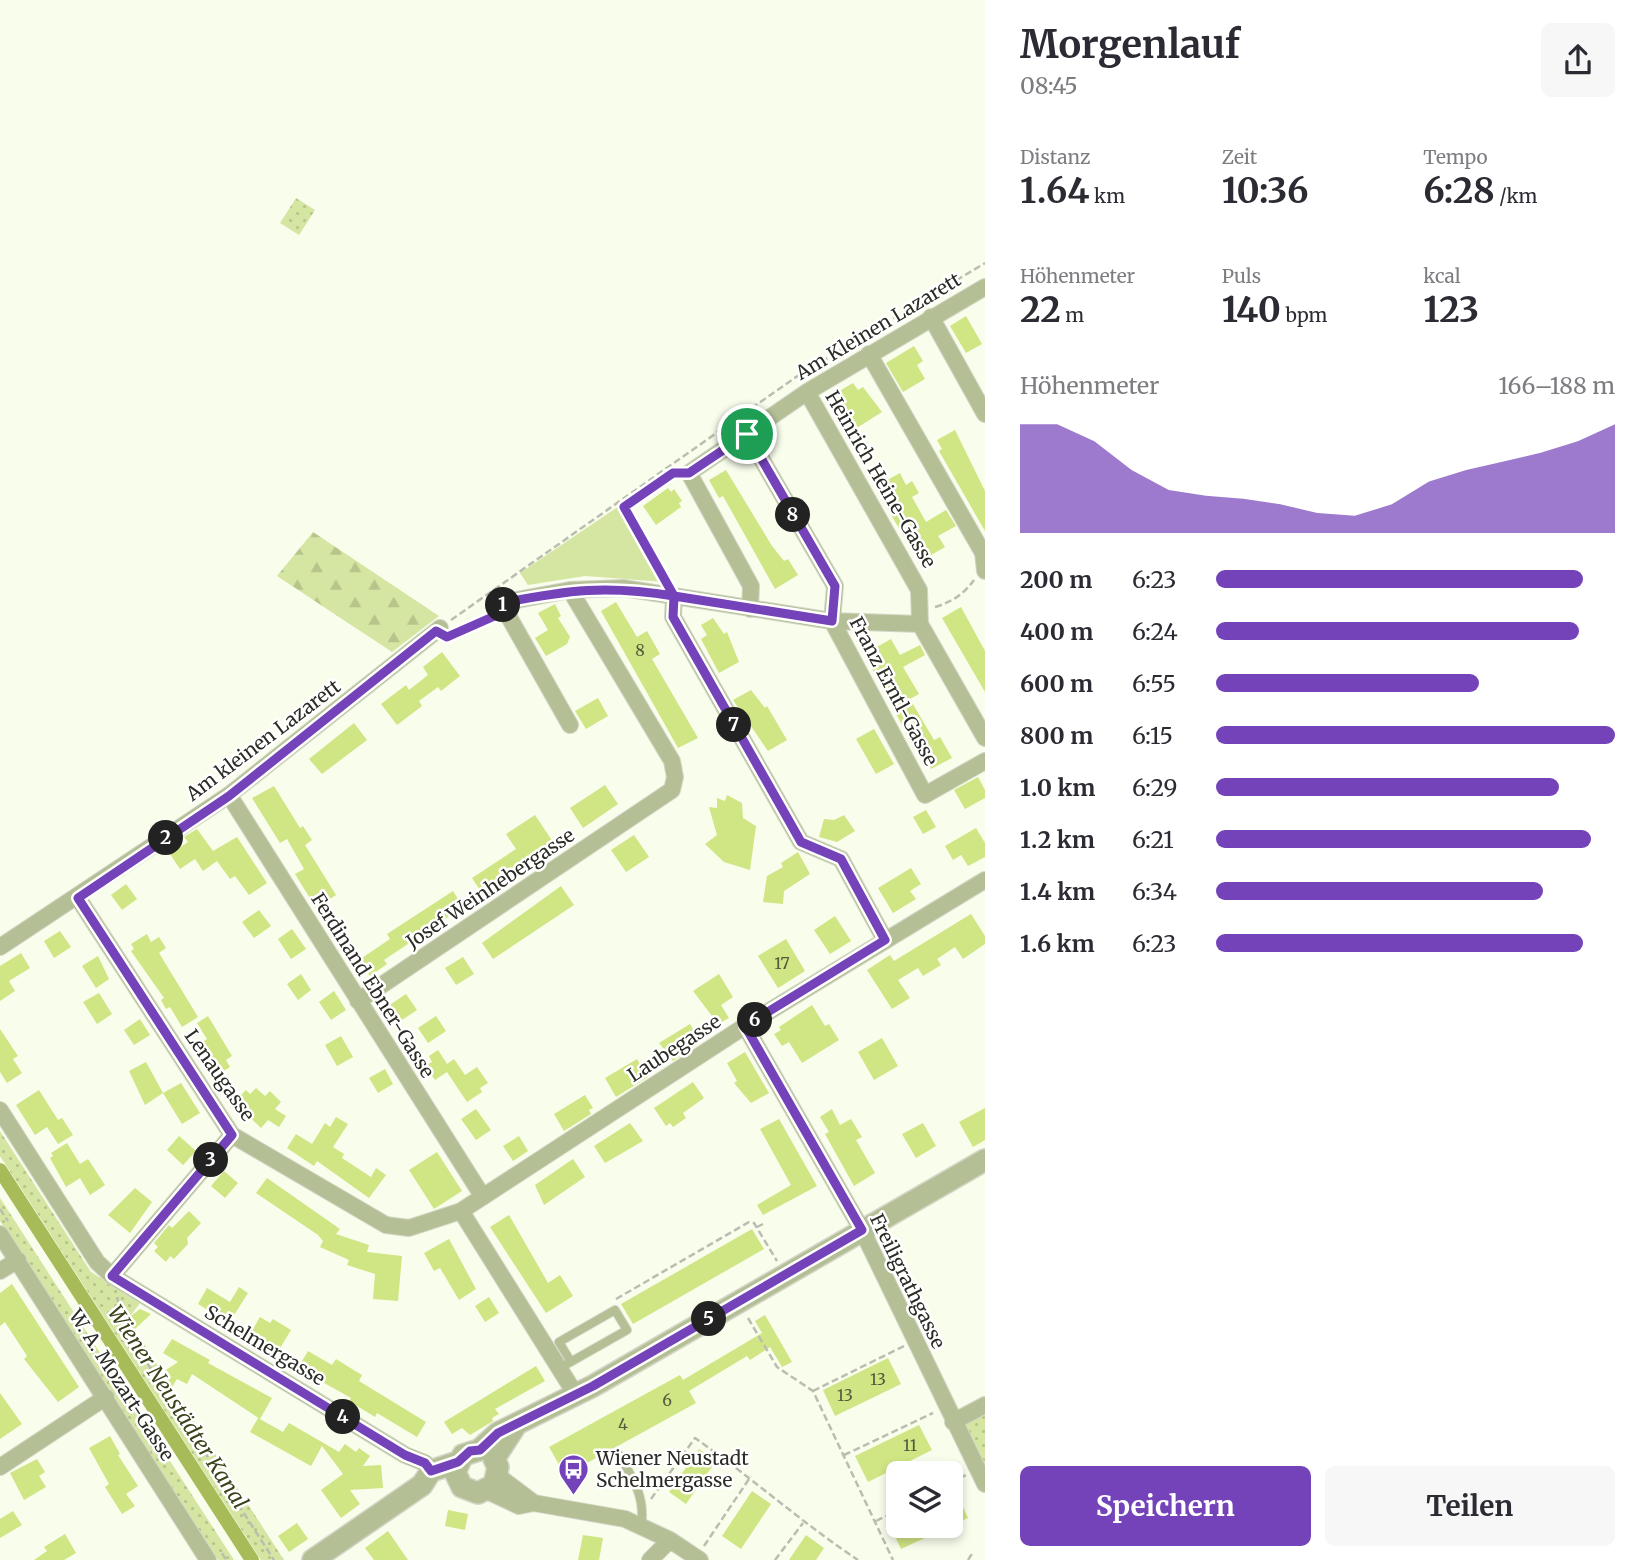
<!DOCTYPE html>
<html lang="de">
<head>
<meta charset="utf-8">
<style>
	body { margin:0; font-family:Merriweather,serif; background:#f7f7f7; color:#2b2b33; height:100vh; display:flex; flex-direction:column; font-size:26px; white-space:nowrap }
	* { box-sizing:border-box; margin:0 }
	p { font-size:23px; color:#7c7c81 }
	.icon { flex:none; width:38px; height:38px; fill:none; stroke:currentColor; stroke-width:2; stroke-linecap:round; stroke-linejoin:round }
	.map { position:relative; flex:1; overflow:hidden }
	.drawer { display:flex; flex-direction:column; background:#fff; width:665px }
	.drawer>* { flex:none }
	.fabs { position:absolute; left:886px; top:1461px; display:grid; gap:14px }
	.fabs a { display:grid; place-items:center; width:77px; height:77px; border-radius:10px; background:#fff; box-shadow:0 4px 10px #0003; font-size:35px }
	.pin { position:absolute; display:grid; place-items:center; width:60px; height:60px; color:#fff; margin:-30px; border:4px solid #fff; border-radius:50%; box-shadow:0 2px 7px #0007 }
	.km { position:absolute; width:35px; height:35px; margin:-18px; border-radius:50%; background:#222; color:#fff; font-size:19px; line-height:35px; text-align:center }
	.round { display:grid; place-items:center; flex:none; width:74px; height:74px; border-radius:10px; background:#f7f7f7 }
	.headline { display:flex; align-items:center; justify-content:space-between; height:119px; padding:0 35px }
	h1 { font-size:38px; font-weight:700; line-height:52px }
	.figures { display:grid; grid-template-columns:repeat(3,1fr); gap:10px; height:119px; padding:7px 35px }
	.figures div { display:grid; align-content:center }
	.figures b { font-size:35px; font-weight:700 }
	.figures small { font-size:19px; font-weight:400 }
	.figures p { font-size:19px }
	.chart { height:196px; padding:14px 35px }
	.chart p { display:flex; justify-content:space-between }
	.chart svg { width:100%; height:126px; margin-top:7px; fill:#7442b9; opacity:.7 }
	.button { display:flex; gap:14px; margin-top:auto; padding:14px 35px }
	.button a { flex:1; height:80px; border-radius:10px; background:#7442b9; color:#fff; font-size:28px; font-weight:700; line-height:80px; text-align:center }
	.button a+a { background:#f7f7f7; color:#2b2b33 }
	ul { padding:0 35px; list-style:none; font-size:23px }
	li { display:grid; grid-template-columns:112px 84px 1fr; align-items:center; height:52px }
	li i { height:18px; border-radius:9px; background:#7442b9 }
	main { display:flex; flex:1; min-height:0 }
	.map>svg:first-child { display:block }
</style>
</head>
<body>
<main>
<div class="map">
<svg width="985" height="1560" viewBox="0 0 985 1560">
	<defs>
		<pattern id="grass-dots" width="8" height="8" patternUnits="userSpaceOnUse" patternTransform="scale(1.75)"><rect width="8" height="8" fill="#d5e5a2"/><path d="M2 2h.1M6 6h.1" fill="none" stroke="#b7c58b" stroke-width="1.8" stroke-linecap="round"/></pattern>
		<pattern id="forest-firs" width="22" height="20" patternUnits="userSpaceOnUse" patternTransform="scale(1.75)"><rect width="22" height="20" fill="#d5e5a2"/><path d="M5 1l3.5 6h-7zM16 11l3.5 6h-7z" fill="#b7c58b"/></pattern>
	</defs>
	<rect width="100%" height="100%" fill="#f9fdec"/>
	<path fill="url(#grass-dots)" d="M296,198L315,210L299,235L280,223Z
		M0,1131L91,1272L140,1303L128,1319L284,1560H261L0,1156Z
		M0,1198L234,1560H218L0,1221Z
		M985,1414V1467L964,1426Z"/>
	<path fill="url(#forest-firs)" d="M313,532L439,616L392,652L277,576Z"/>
	<path fill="#d5e5a2" d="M619,506L664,582L585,576L528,585L520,573Z"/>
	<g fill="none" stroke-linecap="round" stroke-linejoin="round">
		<path stroke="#a7bb59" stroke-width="14" d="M0,1170L252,1560"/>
	</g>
	<path fill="#d0e583" d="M966,316L982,344L966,353L950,326Z
		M914,346L923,361L917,365L925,379L903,392L886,363Z
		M853,383L858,390L863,387L882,412L855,429L831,396Z
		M955,430L985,491V531L939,451L942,449L937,440Z
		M726,470L772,546L784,561L788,559L798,575L775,589L723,496L719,498L709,480Z
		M900,473L906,485L912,481L919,493L912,497L926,522L946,510L956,526L938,536L945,547L919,562L881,498L886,496L880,484Z
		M668,488L671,492L674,489L682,501L679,503L681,507L656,525L643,506Z
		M616,602L637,637L647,631L660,654L652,659L698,738L678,748L601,611Z
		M555,604L561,616L558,618L570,637L567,644L546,656L535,638L548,630L538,613Z
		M961,607L985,651V692L942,618Z
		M713,618L724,634L727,632L739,662L719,673L701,639L707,635L701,625Z
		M891,639L900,655L920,645L925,655L903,667L919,694L910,699L934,740L940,737L952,758L931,769L914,738L910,740L864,654Z
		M442,652L460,676L441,691L438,687L419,701L422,706L397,725L381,704L406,685L409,690L428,675L423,667Z
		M751,690L765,708L767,706L787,740L768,751L733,700Z
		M598,698L608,716L586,729L575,711Z
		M354,723L367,740L322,774L309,759Z
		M874,729L894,764L876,774L856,739Z
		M978,777L985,790V798L965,809L954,790Z
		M605,785L618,804L583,828L570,808Z
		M274,786L300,828L303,826L312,840L305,845L336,895L316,908L295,874L304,869L287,839L280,843L252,798Z
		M727,795L742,803L743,818L756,826L750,870L724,862L705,844L717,835L709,807L717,808V798L725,801Z
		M926,810L936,827L923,834L913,817Z
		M535,815L553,842L511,870L514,874L497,886L499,890L486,899L472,878L516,849L506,834Z
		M844,815L855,831L837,842L819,837L824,819L834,820Z
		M976,828L985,843V857L968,866L961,855L953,860L945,846Z
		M197,829L213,851L237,837L267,883L249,895L235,876L230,879L217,861L203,871L195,859L180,869L170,854L188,842L184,837Z
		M634,835L649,857L626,872L611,850Z
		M798,852L810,874L784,891L783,904L763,902L767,876L783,867L781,863Z
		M911,868L921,884L910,891L916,899L893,913L878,888Z
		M126,884L137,899L122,910L111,895Z
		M561,886L574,905L493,959L482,943Z
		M453,891L463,907L384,960L387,964L370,976L359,960L390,939L387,934Z
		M259,910L271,926L254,938L242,922Z
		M971,914L985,936V944L963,959L955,947L937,959L941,965L923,976L918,968L898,980L910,998L892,1009L867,970L890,955L894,961Z
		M835,916L851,941L830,954L814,930Z
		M292,929L306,949L291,959L278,939Z
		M60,931L71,947L54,958L44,941Z
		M147,934L151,942L159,937L166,948L159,953L198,1017L182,1027L170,1007L166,1009L161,1000L164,998L131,951L134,949L131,944Z
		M786,939L805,971L778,988L758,956Z
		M21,953L30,968L9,981L15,991L0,1001V966Z
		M98,956L109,979L96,988L82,966Z
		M463,957L474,974L456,985L445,968Z
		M301,974L311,990L298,1000L287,984Z
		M719,974L733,997L721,1005L729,1018L718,1024L693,991Z
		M334,991L346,1010L331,1020L319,1002Z
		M99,993L112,1014L97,1024L83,1002Z
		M406,994L417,1010L399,1022L388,1006Z
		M812,1005L825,1026L829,1024L839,1040L802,1063L789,1042L782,1046L774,1034L781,1030L779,1027Z
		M208,1016L232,1056L226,1060L230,1067L214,1077L196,1046L207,1039L197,1023Z
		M436,1016L446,1031L428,1043L418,1028Z
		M140,1019L150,1035L134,1045L124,1030Z
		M690,1024L699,1039L698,1044L673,1061L659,1043Z
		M0,1029L18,1056L13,1059L22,1073L7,1083L0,1072Z
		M341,1036L353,1057L337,1066L325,1045Z
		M882,1038L898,1066L874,1080L858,1052Z
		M438,1050L447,1064L454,1059L465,1075L477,1067L488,1083L480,1088L482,1092L467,1102L447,1072L435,1080L425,1066L432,1062L429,1056Z
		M745,1052L769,1093L751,1103L734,1083L737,1081L727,1063Z
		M637,1059L648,1077L616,1097L605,1078Z
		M146,1062L163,1093L181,1083L200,1113L182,1124L163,1093L145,1105L129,1071Z
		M385,1069L393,1084L378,1093L369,1078Z
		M693,1082L704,1098L683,1113L686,1118L673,1127L670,1123L666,1126L654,1108Z
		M256,1088L265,1096L270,1091L281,1102L275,1109L286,1116L279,1127L268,1120L261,1128L234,1102L246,1090L250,1094Z
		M39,1090L58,1120L62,1118L73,1135L58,1144L47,1127L35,1135L16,1105Z
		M585,1095L593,1108L589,1110L591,1114L564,1131L554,1114Z
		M985,1108V1140L973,1147L959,1122Z
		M476,1109L491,1130L476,1140L461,1119Z
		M832,1109L840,1125L851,1119L862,1137L856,1140L875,1173L854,1186L825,1134L829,1132L820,1117Z
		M336,1117L348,1124L333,1147L344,1154L342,1158L371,1177L376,1168L386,1175L369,1198L317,1161L314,1166L287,1148L296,1134L312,1144L325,1123L330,1127Z
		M779,1119L817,1186L763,1215L757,1205L791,1185L760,1129Z
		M630,1123L643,1141L605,1163L594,1146Z
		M923,1123L936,1146L916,1158L902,1134Z
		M179,1136L196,1151L183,1165L167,1150Z
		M519,1136L528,1151L513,1161L503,1146Z
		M67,1143L80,1164L88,1159L105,1185L90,1195L80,1178L66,1187L50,1158L53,1156L51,1153Z
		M437,1152L462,1191L434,1209L409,1170Z
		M573,1159L585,1177L544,1205L535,1185Z
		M224,1171L238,1183L225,1198L211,1186Z
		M267,1178L340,1229L336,1234L369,1245L367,1252L402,1256L398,1301L373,1299L375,1274L347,1265L349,1260L320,1247L323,1241L318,1235L256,1193Z
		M135,1188L152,1202L130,1233L108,1215Z
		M189,1211L201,1223L187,1238L188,1244L174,1259L170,1256L166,1262L154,1251L158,1247L154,1243L169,1225L172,1228Z
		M509,1215L548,1283L560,1275L573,1296L546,1313L490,1227Z
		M752,1229L764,1249L633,1324L621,1304Z
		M449,1239L476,1289L459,1300L440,1268L434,1271L424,1253Z
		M12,1284L79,1387L58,1402L24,1359L27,1356L5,1322L0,1326V1293Z
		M239,1287L248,1293L229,1323L198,1304L207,1288L230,1302Z
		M489,1297L499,1313L485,1322L475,1306Z
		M140,1309L151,1314L135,1329L127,1319Z
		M765,1315L792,1362L782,1367L770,1347L750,1360L747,1356L689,1391L696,1403L565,1475L549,1447L680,1375L683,1380L762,1333L755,1321Z
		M260,1317L270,1323L273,1319L291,1330L277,1353L249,1336Z
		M172,1339L210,1360L208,1363L272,1398L260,1419L192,1374L187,1384L177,1379L172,1387L163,1372L178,1362L163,1353Z
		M308,1351L332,1365L336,1359L352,1369L362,1375L359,1381L426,1422L417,1437L377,1413L375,1417L349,1401L351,1398L303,1371L299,1366Z
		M888,1358L901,1384L835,1416L823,1390Z
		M536,1366L545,1381L495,1409L499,1414L492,1418L493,1421L470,1435L462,1428L452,1434L444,1422Z
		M0,1393L22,1424L0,1439Z
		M258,1418L283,1432L289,1423L339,1452L345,1444L356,1452L359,1448L370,1456L363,1466L381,1465L383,1488L350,1490L360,1504L341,1518L321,1490L343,1474L322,1446L311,1466L250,1432Z
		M919,1425L932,1450L868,1482L855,1456Z
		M110,1436L120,1454L118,1455L138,1486L126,1494L135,1506L122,1514L105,1487L109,1484L89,1448Z
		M699,1449L716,1461L686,1504L669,1492Z
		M37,1459L45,1472L39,1476L46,1487L24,1500L10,1473Z
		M950,1479L968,1518L901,1549L890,1526H950Z
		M752,1491L771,1504L741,1549L722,1536Z
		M448,1510L468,1514L465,1530L445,1526Z
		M13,1511L22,1525L0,1538V1519Z
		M297,1523L308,1539L289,1552L278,1536Z
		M388,1531L408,1560H374L365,1548Z
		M65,1534L76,1553L64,1560H34L47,1551L44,1547Z
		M583,1535L603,1538L599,1560H578Z
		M806,1535L824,1548L816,1560H789Z"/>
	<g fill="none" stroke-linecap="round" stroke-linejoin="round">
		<defs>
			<path id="service" d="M560,1368L627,1330L615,1310L559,1342L571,1362
				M618,1453C633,1478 646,1498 641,1527"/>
			<path id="minor" d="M931,317L985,414
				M869,354L983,553L985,571
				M807,392L919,590L920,624L985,738
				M747,434L835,586L832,621L925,795L985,761
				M674,596L673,617L801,842L841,859L885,940
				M750,609L751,586L689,473L807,392L985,287
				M570,725L501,603L570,590L623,588L832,621L920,624
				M229,795L483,1197
				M78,898L232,1135L386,1225L409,1228L461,1211L745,1026L985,880
				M0,947L229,795L440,628
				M358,1001L672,790L675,777L672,761L570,590
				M745,1026L862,1230L985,1484
				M0,1110L97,1262L112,1276L405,1455L425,1463L431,1471
				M461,1211L576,1395
				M0,1234L208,1560
				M0,1271L18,1260
				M112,1276L232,1135
				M953,1422L985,1405
				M0,1467L106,1397
				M498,1476L534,1503
				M487,1491L519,1506L534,1503L625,1519L670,1540L700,1560
				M650,1560L670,1540"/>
			<path id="tertiary" d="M514,1428L494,1459L498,1467L494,1485L478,1493L462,1487L455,1472L463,1455L479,1450L498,1433L593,1386L985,1160
				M313,1560L422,1485L431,1471L458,1462"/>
		</defs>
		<use href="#service" stroke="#d4d7c8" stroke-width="10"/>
		<use href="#minor" stroke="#d4d7c8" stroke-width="18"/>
		<use href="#tertiary" stroke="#d4d7c8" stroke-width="24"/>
		<path stroke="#babdb0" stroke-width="2.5" stroke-dasharray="7 3.5" stroke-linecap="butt" d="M664,579L624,507L675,473
			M935,607C952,602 964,594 974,580
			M451,620L796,377L985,263
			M454,633L493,616
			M0,1209L8,1221
			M757,1227L763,1224
			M117,1297L124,1327L274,1560
			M616,1299L749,1222L754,1223L777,1261
			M748,1318L777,1367L813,1391L893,1560
			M813,1391L904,1346
			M844,1455L933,1413
			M950,1483L966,1475
			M651,1499L695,1438C751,1477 801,1522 858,1560
			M876,1521L898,1510
			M704,1546L751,1476
			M222,1553L226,1560
			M775,1560L803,1523
			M968,1560L973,1552"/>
		<use href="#service" stroke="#b5bf96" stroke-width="8"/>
		<use href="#minor" stroke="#b5bf96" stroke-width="16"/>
		<use href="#tertiary" stroke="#b5bf96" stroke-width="21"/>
	</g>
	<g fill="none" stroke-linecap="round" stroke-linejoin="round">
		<defs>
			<path id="route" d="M747,434L689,473H673L624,507L674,596C606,585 568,590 502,603L506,611L447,637L436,631L229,796L78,898L232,1135L112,1276L405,1455L425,1463L431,1471L458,1462L470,1451L480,1450L498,1433L593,1386L862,1230L745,1026L885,940L841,859L801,842L673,617L674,596L832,621L835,586L747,434"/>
		</defs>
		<use href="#route" stroke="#fff" stroke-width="14"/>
		<use href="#route" stroke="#7442b9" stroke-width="9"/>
	</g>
	<defs>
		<symbol id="bus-pin" viewBox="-11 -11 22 30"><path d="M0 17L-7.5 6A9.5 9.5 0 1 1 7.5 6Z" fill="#7442b9" stroke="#fff"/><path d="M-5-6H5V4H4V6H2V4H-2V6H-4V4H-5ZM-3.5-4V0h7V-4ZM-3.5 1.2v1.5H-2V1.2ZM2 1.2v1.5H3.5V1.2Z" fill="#fff"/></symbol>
	</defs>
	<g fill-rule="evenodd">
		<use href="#bus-pin" x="556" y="1452" width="35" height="47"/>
	</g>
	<g text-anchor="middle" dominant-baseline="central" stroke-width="5" stroke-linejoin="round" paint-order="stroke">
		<g font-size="16" fill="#545a3d">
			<text x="640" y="650">8</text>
			<text x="782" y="963">17</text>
			<text x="878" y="1379">13</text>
			<text x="845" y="1395">13</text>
			<text x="667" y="1400">6</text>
			<text x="623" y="1424">4</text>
			<text x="910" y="1445">11</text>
		</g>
		<g font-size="19" fill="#2b2c26" stroke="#fff">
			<text transform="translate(878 326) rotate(-31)">Am Kleinen Lazarett</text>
			<text transform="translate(881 479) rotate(60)">Heinrich Heine-Gasse</text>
			<text transform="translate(894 691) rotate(62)">Franz Erntl-Gasse</text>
			<text transform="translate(263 740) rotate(-37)">Am kleinen Lazarett</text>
			<text transform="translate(490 888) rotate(-34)">Josef Weinhebergasse</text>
			<text transform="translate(373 985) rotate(58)">Ferdinand Ebner-Gasse</text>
			<text transform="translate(674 1048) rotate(-33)">Laubegasse</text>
			<text transform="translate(220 1075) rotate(55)">Lenaugasse</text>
			<text transform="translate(908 1281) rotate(64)">Freiligrathgasse</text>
			<text transform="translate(265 1345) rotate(31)">Schelmergasse</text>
			<text transform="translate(122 1385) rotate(57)">W. A. Mozart-Gasse</text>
		</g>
		<g font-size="19" fill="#2b2c26" stroke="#fff" text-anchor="start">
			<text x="596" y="1458">Wiener Neustadt<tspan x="596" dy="22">Schelmergasse</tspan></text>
		</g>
		<g font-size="21" font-style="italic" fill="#3b431a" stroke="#fff">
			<text transform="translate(178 1407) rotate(57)">Wiener Neustädter Kanal</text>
		</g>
	</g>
</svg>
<div class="fabs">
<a><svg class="icon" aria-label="layers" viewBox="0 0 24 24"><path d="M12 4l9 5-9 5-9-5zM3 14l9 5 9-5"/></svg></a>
</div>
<div class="pin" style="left:747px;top:434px;background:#1e9e55"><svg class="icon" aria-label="arrive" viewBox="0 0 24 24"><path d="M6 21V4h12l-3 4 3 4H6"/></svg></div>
<b class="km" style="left:503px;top:605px">1</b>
<b class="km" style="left:166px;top:838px">2</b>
<b class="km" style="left:211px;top:1160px">3</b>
<b class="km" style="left:343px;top:1417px">4</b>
<b class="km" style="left:709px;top:1319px">5</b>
<b class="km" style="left:755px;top:1020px">6</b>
<b class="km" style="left:734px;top:725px">7</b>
<b class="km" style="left:793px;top:515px">8</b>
</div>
<section class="drawer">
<div class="headline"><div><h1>Morgenlauf</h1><p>08:45</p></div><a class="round"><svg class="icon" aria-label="share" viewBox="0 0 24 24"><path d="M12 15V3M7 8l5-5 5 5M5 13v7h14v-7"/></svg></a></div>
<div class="figures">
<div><p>Distanz</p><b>1.64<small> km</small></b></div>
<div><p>Zeit</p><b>10:36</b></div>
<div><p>Tempo</p><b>6:28<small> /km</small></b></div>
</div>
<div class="figures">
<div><p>Höhenmeter</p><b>22<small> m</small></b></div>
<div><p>Puls</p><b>140<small> bpm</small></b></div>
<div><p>kcal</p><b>123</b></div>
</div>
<div class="chart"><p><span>Höhenmeter</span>166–188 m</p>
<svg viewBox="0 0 160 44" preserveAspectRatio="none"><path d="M0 44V6L10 6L20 12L30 22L40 29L50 31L60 32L70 34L80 37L90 38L100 34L110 26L120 22L130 19L140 16L150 12L160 6V44z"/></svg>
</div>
<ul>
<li><b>200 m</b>6:23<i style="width:92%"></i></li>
<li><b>400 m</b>6:24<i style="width:91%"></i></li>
<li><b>600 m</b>6:55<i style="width:66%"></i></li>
<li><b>800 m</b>6:15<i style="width:100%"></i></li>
<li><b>1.0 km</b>6:29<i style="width:86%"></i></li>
<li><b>1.2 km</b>6:21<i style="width:94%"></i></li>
<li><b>1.4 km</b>6:34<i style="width:82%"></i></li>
<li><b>1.6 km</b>6:23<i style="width:92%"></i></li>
</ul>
<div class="button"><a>Speichern</a><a>Teilen</a></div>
</section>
</main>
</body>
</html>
